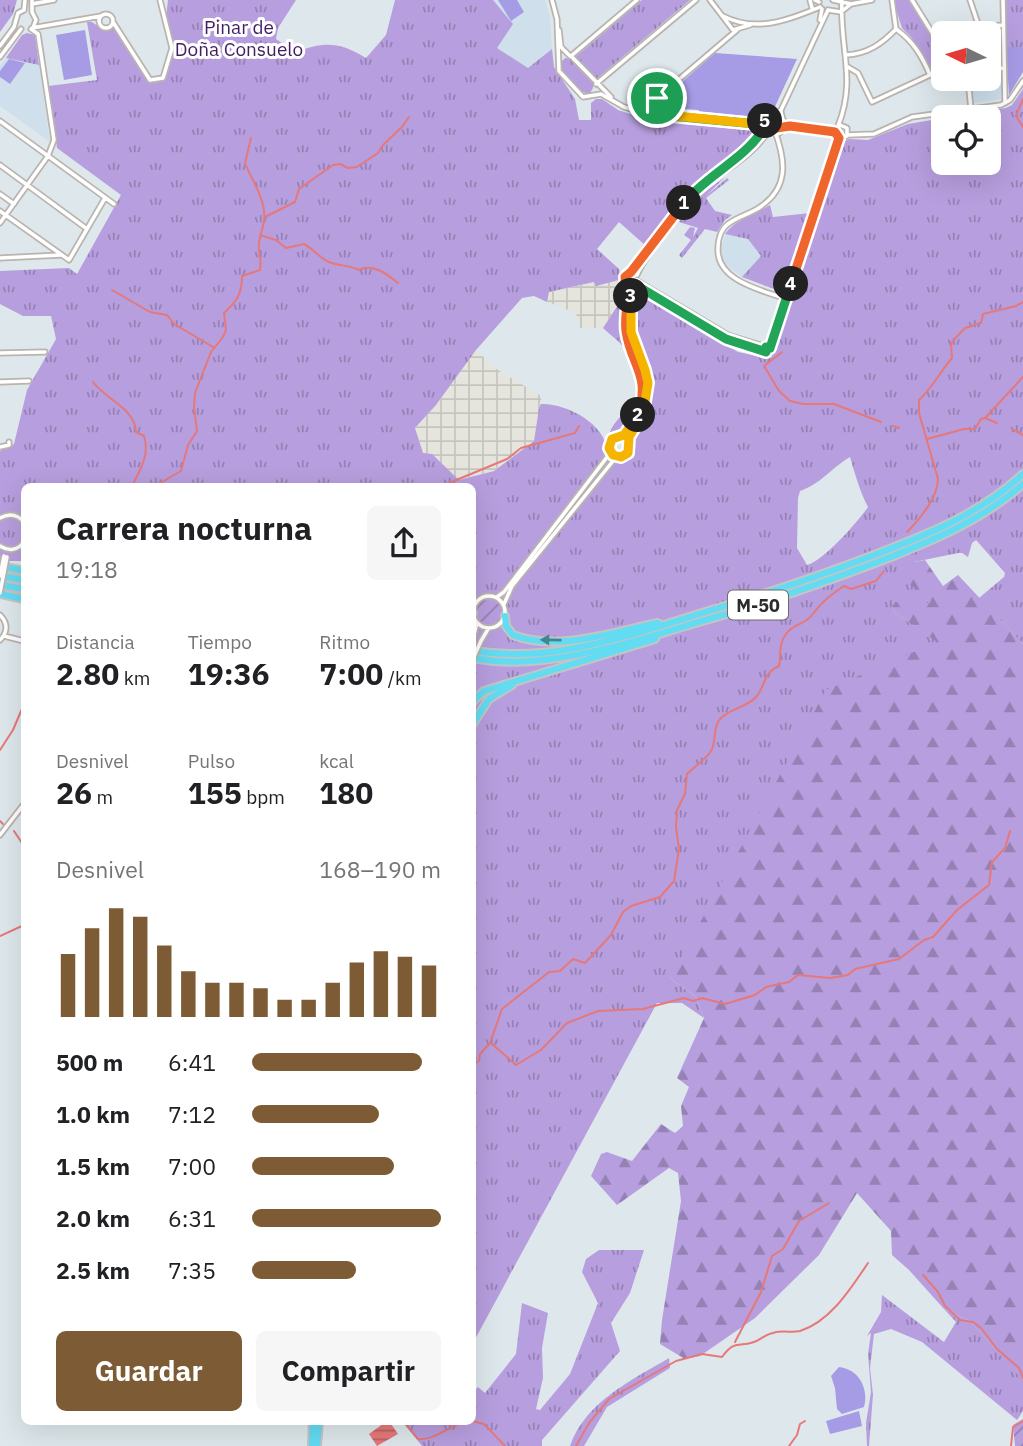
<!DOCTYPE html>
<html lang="es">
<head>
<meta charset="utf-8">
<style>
	body { margin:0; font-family:"IBM Plex Sans",sans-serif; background:#f6f6f6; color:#202124; height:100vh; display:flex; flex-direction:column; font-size:26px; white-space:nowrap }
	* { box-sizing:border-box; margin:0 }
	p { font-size:23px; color:#757577 }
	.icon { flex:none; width:38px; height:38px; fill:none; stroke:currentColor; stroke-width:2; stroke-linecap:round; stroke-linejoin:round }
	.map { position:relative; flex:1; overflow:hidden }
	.details { position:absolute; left:21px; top:483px; width:455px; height:942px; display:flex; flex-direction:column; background:#fff; border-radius:10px; box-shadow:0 7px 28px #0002 }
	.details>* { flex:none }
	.needle { width:46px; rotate:275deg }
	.fabs { position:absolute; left:931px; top:21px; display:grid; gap:14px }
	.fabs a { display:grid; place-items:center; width:70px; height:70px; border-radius:10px; background:#fff; box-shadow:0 7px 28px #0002; font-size:35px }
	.pin { position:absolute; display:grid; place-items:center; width:60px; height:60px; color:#fff; margin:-30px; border:4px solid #fff; border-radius:50%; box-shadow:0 2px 7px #0007 }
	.km { position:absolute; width:35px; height:35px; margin:-18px; border-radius:50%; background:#222; color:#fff; font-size:19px; line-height:35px; text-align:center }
	.round { display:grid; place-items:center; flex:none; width:74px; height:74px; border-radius:10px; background:#f6f6f6 }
	.head { display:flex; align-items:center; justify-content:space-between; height:119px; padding:0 35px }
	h1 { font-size:32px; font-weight:700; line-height:52px }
	.metrics { display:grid; grid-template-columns:repeat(3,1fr); gap:10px; height:119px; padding:7px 35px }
	.metrics div { display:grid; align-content:center }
	.metrics b { font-size:30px; font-weight:700 }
	.metrics small { font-size:19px; font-weight:400 }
	.metrics p { font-size:19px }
	.chart { height:196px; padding:14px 35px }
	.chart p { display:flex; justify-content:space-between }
	.chart svg { width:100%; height:126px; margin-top:7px; stroke:#7c5b35; stroke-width:6 }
	.button { display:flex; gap:14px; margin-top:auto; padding:14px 35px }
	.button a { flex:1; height:80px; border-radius:10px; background:#7c5b35; color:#fff; font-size:28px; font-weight:700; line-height:80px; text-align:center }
	.button a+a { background:#f6f6f6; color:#202124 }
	ul { padding:0 35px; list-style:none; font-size:23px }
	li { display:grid; grid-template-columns:112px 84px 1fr; align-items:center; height:52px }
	li i { height:18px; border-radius:9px; background:#7c5b35 }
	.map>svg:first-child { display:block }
</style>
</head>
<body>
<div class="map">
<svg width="1023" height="1446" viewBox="0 0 1023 1446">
	<defs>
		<pattern id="industrial-grid" width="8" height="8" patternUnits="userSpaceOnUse" patternTransform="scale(1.75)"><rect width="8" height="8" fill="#e5e5de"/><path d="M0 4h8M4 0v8" fill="none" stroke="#c5c5bf"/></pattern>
		<pattern id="grass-tufts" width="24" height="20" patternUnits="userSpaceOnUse" patternTransform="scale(1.75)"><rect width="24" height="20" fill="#b79ede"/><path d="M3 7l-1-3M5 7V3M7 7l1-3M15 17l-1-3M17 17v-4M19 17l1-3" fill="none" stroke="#9581b4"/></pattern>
		<pattern id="forest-firs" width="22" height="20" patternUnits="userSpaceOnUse" patternTransform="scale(1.75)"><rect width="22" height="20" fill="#b79ede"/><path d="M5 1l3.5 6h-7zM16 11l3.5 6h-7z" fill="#9581b4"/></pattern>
		<pattern id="garden-furrows" width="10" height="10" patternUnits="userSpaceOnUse" patternTransform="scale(1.75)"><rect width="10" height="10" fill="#b79ede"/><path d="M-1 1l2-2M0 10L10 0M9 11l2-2" fill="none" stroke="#9581b4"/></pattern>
		<pattern id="water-rules" width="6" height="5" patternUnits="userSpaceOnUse" patternTransform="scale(1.75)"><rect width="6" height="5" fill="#e6787a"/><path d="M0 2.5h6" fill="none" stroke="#bb6364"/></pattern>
	</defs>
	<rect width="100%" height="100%" fill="#dee8ec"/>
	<path fill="url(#industrial-grid)" d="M682,82L680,112L659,109L661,100Z
		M619,279L618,305L603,328H580L576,313L547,302L549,292L595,282L596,286Z
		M476,350L495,368L541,396V404L539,408L534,441L494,471L459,480L423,453L415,428L436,405Z"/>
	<path fill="#cfe0ec" d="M493,0H545L550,16L552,49L528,68L497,48Z
		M6,58L39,65L50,142L0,106V65Z
		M997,72L1001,75V99L976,103L973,100L971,89L972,79H989V73Z
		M725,234L748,239L761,256L742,277L727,266L722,257L721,249Z"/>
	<path fill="url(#grass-tufts)" fill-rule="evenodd" d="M0,0H17L13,14L0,32Z
		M168,0H296L278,28L276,39L295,52C324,42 338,41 366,58L386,35L395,0H493L513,24L497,48L528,68L552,49L554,67L575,99L579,120H591V103L596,99H602L618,110L643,118L759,128L752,139L698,183L646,246L619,222L597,249L619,269L624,291L622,332L639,381L638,404L632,420L623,433L609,434C615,418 626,414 633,402C642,387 631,355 620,343C615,338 608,333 603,328L618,305L619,280L596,286L594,282L549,292L547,302L534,296L522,298L476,350L436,405L415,428L423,453L432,454L459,480L494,471L534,441L539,408L541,404C566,403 606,424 607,451L602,458L611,466L631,452L632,440L639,431L650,406L652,389L649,368L634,333L632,319L634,292L738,352L763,357L771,356L843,142L849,139L868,140L908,124L943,118V163H989V117H950L1006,108L1012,105L1023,89V644L979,598L1004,577L1005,573L976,540L972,543L968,557L962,553H958L914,562L932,601L928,603L892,606L895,613L938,642L670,978L696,997L704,1018L682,1003H657L473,1343L472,486H24V561H0V451L14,444L27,390L56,339L51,316H23L0,304V271L69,268L77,274L121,195L57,148L48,86L97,80L87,22H92L105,31L113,28L147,80L153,83L162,81L167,75L174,51L166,17ZM850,457C855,474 860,492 868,507C858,522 822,562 807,565L797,548L798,498L800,491C822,483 830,469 850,457Z
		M642,0H690L593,82V88L590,93C577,95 560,74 561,62L565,58L573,59Z
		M893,0H909L943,55V62L934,70L931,69L911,37L902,28Z
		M1006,0H1023V47H1006Z
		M27,33L35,35L39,65L6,58L22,35Z
		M725,177L705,197L727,178L729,180L706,198L715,211L732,215L725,220L717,232L705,229L682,258L679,255L691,240L684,235L690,227L695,228L693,237L698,228L679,222L703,193Z
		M770,205L773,217L810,213L794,264L782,292L742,277L761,256L748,239L725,234C735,220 755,214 770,205Z
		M599,1250H644L630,1293L611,1323L620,1351L542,1440V1446H422L402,1421H472L473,1392L478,1387L485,1393L516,1354L522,1303L548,1313L542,1348L543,1378L536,1409L540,1410L570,1374L598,1303L582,1272L586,1259Z
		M882,1295L944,1342L956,1322L944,1309L970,1321L1023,1380V1411L1017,1420L922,1342L891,1329L874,1334L870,1368L873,1395L869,1446H867L866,1423L871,1392L868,1354L871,1333L867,1336L881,1312Z
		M669,1358L670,1368L607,1407L584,1446H570C585,1402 632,1380 669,1358Z"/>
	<path fill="url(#forest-firs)" d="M925,560L943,586L958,575L1023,644V1381L970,1321L944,1309L909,1270L892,1255L891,1231L857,1193L819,1255L755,1318L700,1356L685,1359L660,1344L662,1320L681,1201L678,1173L669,1168L617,1205L591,1176L601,1154L607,1152L632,1161L661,1124L675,1133L683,1126L681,1106L689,1087L677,1078L704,1018L696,997L670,978L826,690L937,642L895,613L892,606L897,602L928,603L931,601L903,579L914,562Z"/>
	<path fill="url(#garden-furrows)" d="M476 612a13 13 0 1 1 26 0a13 13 0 1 1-26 0Z
		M1023,1419V1446H1015L1013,1425Z"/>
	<path fill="#a69be5" d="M498,0H517L524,12L511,21Z
		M85,30L92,75L64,80L56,35Z
		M1006,47H1023V72L1009,95Z
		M715,53L797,59L773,111L763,118L699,113V110L684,109L683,112H680L682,82Z
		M9,59L25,63L10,84L0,77V71Z
		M839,1367C859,1369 869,1389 864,1407L842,1414L837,1409L835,1388L831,1376Z
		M859,1411L862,1426L830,1434L826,1421Z"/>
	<path fill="url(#water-rules)" d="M387,1421H389L398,1434L377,1446L369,1434Z"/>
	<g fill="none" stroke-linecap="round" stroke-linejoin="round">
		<path stroke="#e6787a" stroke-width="2" d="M1023,99L1016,116L1023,127
			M265,217L295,202L299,189L333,165L340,164L348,168L357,167L378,153L383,145L402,127L409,117
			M260,235L276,240L286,248L304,244C312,248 321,259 329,262C339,266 349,265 359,270C373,263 387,274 398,283
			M112,290L150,312L167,315L174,324L213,347
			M782,352L764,366L779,391L790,401L803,404H834L881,422
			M93,382C105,399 135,408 136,432L144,436C150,455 140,470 132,486
			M986,417L1023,377
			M893,426L899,428
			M1012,429L1023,435
			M927,439L964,429H975L981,419L985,418L997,423
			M155,486L181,471L188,445L197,431L194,407L195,393L211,352L223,337L226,330L224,313C237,301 242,294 242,276L260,270C262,260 258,252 259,243C260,235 263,228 264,221C267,201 252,181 245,163L251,138
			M442,486L507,459L521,448L575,433L579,426
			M907,532C920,519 938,497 938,479L919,413V400C933,387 940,372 952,358L951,343L965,328L981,323L983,314L1016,306L1023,302
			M0,750L13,730L24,704
			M0,821L3,824
			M14,831L24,846
			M0,936L24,925
			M491,1043L516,1065L541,1050L567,1023L598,1011L643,1009L684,998L693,1001L702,998L725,1004L755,995L766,987L789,982L798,975L830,978L848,975L855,969L899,959L924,940L933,937L957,910L989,885L992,862L1005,848L1010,831
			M472,1065L479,1061L480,1054L490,1043L502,1009L549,972L560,971L573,959L585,963L611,935L623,912L631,906L660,897L674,881L679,849L676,827L677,810L685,794L687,774C694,767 706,759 711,751C717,741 712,728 720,719C730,708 747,708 757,696C766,684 763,673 779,666C781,657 779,647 783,639C789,624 804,626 812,615C823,601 829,596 844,586L851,589L876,581L884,571
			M923,1275L938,1292L945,1306L960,1320L973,1322L981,1328L997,1349L1019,1368L1023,1378
			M735,1342L761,1292L772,1256L783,1249L799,1221L829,1203
			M403,1421L418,1439C436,1441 451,1423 469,1421
			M472,1421L484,1424L505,1446
			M576,1446L589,1423L609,1399L676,1361L702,1354L722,1357C735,1339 737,1348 754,1342C760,1340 766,1334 773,1333C782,1330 792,1333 800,1331C831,1321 851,1288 868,1263
			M789,1446L797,1435L800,1424L805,1421
			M1011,1446L1013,1427L1023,1421"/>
		<defs>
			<path id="minor" d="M32,0V12L36,20L33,28
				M552,0L557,19
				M710,0L733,30L750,25
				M810,0L812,8
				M815,0L819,2
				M833,0L851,4L872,0
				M892,0L896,29C913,41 922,56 930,75
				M912,0L943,50
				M970,0L979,27
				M1003,0L1005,103
				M32,4L54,0
				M24,10L25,0
				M828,10L841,12L851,4
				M99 21a7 7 0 1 1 14 0a7 7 0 1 1-14 0Z
				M723,16C756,33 789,20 820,7
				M557,19L559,71L583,97L601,94L624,107L646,113L765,124
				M820,20L822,9
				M113,22L150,80L163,78L172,48L160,0
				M32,28L101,16
				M559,30L561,47L570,56
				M970,33L979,27L1003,25
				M0,46L14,27L18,13L24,10
				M846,55C867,54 882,44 896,29
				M571,56L637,0
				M571,56L611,97
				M0,57L21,29
				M848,67L858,73L872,102L930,75L943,65
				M989,70L1004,68
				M968,79L971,109
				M596,84L696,0
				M656,99L652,106L657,113
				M639,110L657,98L737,30
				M781,112L783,120L790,126
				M0,121L114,204
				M762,122L770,114L780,111
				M779,126L781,110L828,10
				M838,126C857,79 839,47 842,0
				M772,129C792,123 813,130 835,132
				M774,129C786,160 790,189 757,209C747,215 737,217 728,224C721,229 718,239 718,248C716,281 762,290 786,299
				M835,132L840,125L847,128V136L839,138
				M778,134L788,126
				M847,135L874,134L912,117L1001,105L1010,100L1023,81
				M0,165L87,229
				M0,194L14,204
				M0,211L69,260L105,198
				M0,223L48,156L54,140L38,34L31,29
				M0,258L61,255
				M637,275C645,255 693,196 711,182C733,165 755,153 770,129
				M639,282L728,335L770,348
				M637,285L726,339L762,351L767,352L770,349
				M770,348L839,138
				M0,353L45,352
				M0,382L29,381
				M622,437L633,424L639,413L643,384L641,371L626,332L627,288L625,277L631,272C651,244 672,211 698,187C721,166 748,152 766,126
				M628,441C634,427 644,417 647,401C652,374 636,356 631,331C628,317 630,301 632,287
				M0,447L9,445V442
				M611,452L610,443L615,437H622L628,441
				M617,456L628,452V441
				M0,518C9,513 17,514 24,522
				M0,546C9,552 18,550 24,542
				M473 612a16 16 0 1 1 32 0a16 16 0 1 1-32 0Z
				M497,597L504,592L611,452
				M504,604L512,586L617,456
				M0,615C8,623 8,632 0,640
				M4,636L24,641
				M481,641L488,629
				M472,642L477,623
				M0,835L24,804"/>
			<path id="highway" d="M0,566L24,571
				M0,576L24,580
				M0,585L24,589
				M0,594L24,599
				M472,613H473
				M505,616L506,626L513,635C558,652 613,632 658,623
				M472,651C495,654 519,655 542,653C600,647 657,627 712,610C765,594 817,577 869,557C924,536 979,515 1023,474
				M472,658C495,662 519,663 542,660C592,655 643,639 692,624C756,606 820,584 883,560C934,540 982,520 1023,484
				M472,702L484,691L655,639
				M472,725L489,699L512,685
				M312,1446L313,1421
				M317,1446L319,1421"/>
		</defs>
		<use href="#minor" stroke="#bab4ae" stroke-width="7"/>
		<use href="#highway" stroke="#c4c4c4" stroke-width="10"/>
		<use href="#minor" stroke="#fff" stroke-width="3.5"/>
		<use href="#highway" stroke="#62dcf3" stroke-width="6"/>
		<defs>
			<path id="minor-bridge" d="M0,576L4,556
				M0,593L7,557
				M472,661L481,641"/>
		</defs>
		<use href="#minor-bridge" stroke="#bab4ae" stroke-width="7" stroke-linecap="butt"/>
		<use href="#minor-bridge" stroke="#fff" stroke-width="3.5"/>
	</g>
	<defs><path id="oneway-solid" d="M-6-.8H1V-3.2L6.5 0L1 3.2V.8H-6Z" transform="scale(1.75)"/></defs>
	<use fill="#46848f" href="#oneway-solid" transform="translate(551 640) rotate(-179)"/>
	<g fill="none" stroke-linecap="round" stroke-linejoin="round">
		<defs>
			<path id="split-1" d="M657,98L652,106L660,115L756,124L760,125L763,130C743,160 707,175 684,203"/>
			<path id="split-2" d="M638,415C651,374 631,366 626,331C624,316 629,301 627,287C627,284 625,281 625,277L631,272L684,203"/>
			<path id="split-3" d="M631,296V332L645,370L648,383L643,414L629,437L628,453L621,457L613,455L609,448L612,439L624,435L638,415"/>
			<path id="split-4" d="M631,296L632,287L636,285L726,339L766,352V347L770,348L791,284"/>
			<path id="split-5" d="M765,121L770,129L790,126L835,132L839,138L791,284"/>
			<path id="split-6" d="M657,98L648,105L646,113L756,124L765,121"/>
		</defs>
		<use href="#split-1" stroke="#fff" stroke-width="14"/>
		<use href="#split-2" stroke="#fff" stroke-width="14"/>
		<use href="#split-3" stroke="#fff" stroke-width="14"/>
		<use href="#split-4" stroke="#fff" stroke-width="14"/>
		<use href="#split-5" stroke="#fff" stroke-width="14"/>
		<use href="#split-6" stroke="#fff" stroke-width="14"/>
		<use href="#split-1" stroke="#22a559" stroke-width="9"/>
		<use href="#split-2" stroke="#f0652b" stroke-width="9"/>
		<use href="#split-3" stroke="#f5b400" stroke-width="9"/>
		<use href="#split-4" stroke="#22a559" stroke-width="9"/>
		<use href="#split-5" stroke="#f0652b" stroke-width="9"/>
		<use href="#split-6" stroke="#f5b400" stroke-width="9"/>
	</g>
	<g text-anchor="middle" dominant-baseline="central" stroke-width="6" stroke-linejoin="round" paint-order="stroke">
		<rect fill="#fff" stroke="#6b6b6b" stroke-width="2" x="728" y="590.5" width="60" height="29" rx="5"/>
		<g font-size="18" font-weight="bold" fill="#2b2b2b">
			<text x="758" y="605">M-50</text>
		</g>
		<g font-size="19" fill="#421f63" stroke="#fff">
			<text x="239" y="27">Pinar de<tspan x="239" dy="22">Doña Consuelo</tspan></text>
		</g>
	</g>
</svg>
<div class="fabs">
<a><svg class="needle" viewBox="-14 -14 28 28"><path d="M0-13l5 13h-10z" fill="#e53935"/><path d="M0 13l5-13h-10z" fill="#757577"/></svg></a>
<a><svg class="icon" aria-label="locate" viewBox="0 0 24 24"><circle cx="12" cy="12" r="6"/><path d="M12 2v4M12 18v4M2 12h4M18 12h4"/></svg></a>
</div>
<div class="pin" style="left:657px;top:98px;background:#1e9e55"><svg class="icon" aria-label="arrive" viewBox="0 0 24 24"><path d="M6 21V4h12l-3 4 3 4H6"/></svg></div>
<b class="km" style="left:684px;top:203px">1</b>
<b class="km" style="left:638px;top:415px">2</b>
<b class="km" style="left:631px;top:296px">3</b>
<b class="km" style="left:791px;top:284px">4</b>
<b class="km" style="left:765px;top:121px">5</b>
<section class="details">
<div class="head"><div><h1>Carrera nocturna</h1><p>19:18</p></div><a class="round"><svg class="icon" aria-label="share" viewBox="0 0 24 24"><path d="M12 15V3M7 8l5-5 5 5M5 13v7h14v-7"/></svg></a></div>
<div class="metrics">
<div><p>Distancia</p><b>2.80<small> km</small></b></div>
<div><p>Tiempo</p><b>19:36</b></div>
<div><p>Ritmo</p><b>7:00<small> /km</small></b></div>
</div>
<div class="metrics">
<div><p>Desnivel</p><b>26<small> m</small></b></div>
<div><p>Pulso</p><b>155<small> bpm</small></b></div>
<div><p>kcal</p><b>180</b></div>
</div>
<div class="chart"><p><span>Desnivel</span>168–190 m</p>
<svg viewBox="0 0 160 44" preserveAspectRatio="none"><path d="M5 44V22M15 44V13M25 44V6M35 44V9M45 44V19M55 44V28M65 44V32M75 44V32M85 44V34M95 44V38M105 44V38M115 44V32M125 44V25M135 44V21M145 44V23M155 44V26"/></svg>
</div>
<ul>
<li><b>500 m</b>6:41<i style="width:90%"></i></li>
<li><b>1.0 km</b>7:12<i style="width:67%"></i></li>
<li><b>1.5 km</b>7:00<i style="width:75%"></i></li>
<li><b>2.0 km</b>6:31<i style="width:100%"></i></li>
<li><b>2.5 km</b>7:35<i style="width:55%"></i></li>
</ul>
<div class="button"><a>Guardar</a><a>Compartir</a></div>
</section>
</div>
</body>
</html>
